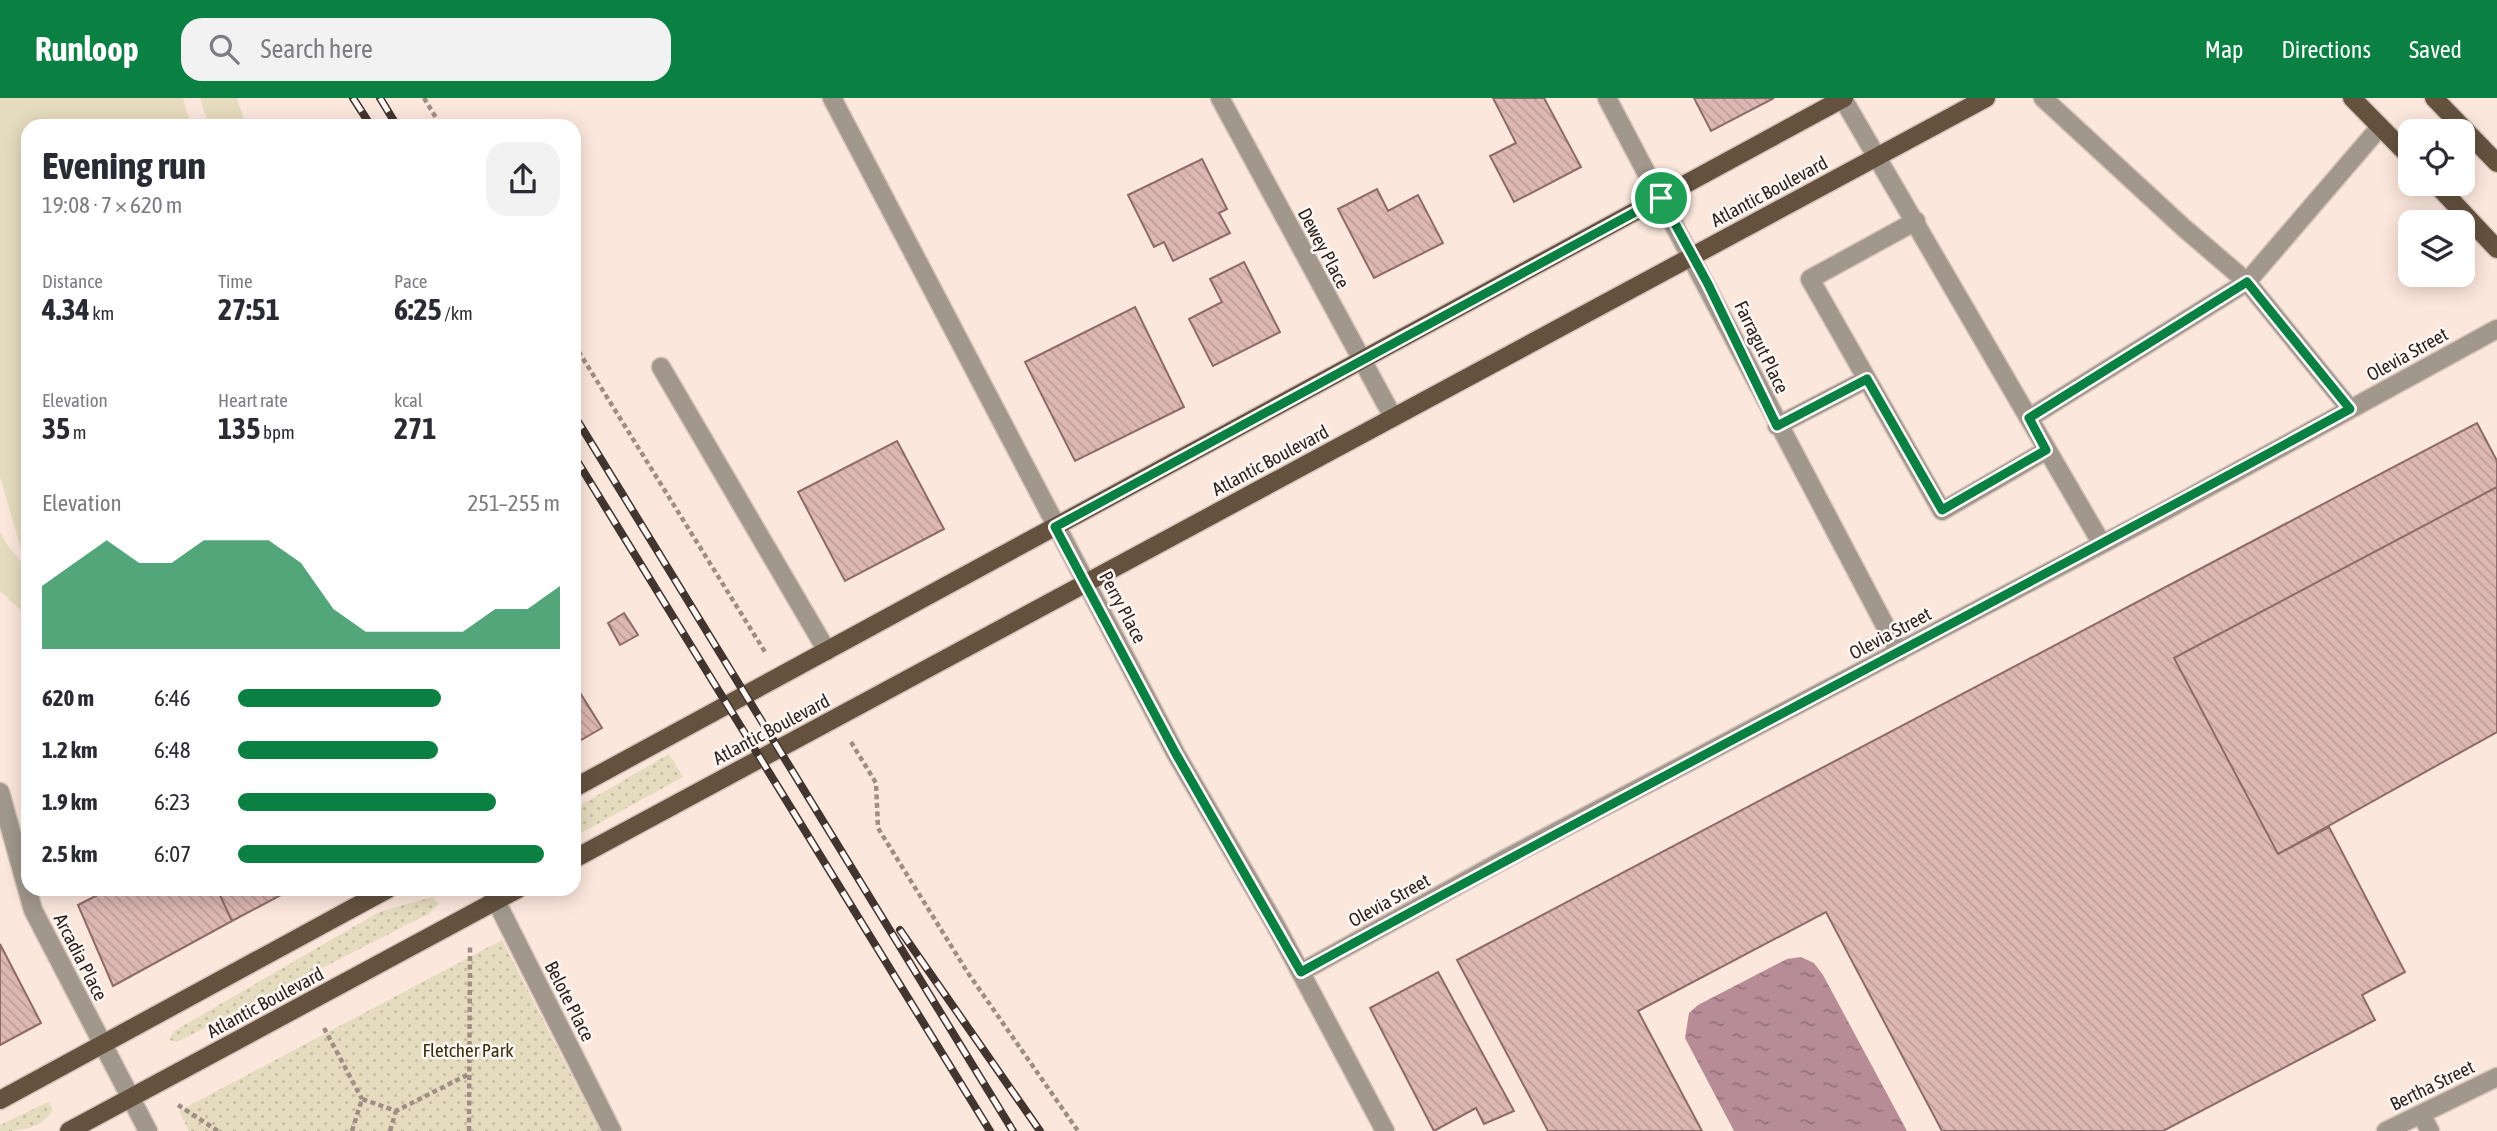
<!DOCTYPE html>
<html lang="en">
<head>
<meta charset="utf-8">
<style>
	body { margin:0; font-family:"Asap Condensed",sans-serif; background:#f2f2f3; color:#2b2b33; height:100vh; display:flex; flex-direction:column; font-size:26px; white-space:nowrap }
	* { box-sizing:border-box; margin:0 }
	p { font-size:23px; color:#7c7c81 }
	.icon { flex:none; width:38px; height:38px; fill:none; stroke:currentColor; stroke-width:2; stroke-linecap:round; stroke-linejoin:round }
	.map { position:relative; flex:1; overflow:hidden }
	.panel { position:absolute; left:21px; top:21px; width:560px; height:777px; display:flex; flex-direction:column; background:#fff; border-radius:21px; box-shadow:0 4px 18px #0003 }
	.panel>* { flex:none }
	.buttons { position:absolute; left:2398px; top:21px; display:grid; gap:14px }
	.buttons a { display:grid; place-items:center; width:77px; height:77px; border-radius:14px; background:#fff; box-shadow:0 4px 18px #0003; font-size:35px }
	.pin { position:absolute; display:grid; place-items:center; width:60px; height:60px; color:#fff; margin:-30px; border:4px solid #fff; border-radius:50%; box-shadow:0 2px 7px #0007 }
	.round { display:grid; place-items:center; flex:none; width:74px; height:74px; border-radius:21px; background:#f2f2f3 }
	.overview { display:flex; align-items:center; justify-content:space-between; height:119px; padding:0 21px }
	h1 { font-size:38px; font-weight:700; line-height:52px }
	.metrics { display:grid; grid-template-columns:repeat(3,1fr); gap:10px; height:119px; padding:7px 21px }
	.metrics div { display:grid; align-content:center }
	.metrics b { font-size:30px; font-weight:700 }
	.metrics small { font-size:19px; font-weight:400 }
	.metrics p { font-size:19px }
	.chart { height:196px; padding:14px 21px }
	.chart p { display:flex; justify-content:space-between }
	.chart svg { width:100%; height:126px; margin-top:7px; fill:#0b8043; opacity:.7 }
	ul { padding:0 21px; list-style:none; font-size:23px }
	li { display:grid; grid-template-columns:112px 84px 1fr; align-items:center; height:52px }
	li i { height:18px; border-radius:9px; background:#0b8043 }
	header { display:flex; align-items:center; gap:42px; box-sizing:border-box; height:98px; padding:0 35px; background:#0b8043; color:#fff }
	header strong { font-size:33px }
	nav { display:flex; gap:38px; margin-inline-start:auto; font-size:24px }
	.search { width:490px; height:63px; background:#f2f2f3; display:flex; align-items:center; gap:18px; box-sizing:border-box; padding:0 24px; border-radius:21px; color:#7c7c81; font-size:26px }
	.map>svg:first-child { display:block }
</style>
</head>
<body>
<header>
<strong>Runloop</strong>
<div class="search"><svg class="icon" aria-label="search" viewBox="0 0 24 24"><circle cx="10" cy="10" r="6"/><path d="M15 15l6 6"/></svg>Search here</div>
<nav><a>Map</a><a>Directions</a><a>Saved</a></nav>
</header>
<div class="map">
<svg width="2497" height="1033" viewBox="0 0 2497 1033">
	<defs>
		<pattern id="grass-dots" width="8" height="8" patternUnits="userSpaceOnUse" patternTransform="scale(1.75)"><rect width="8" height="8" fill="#e5dcbf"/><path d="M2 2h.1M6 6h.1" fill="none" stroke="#c5bca4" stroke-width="1.8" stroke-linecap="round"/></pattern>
		<pattern id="water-ripples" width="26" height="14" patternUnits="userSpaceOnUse" patternTransform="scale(1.75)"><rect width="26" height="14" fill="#b88c96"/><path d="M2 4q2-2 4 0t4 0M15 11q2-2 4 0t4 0" fill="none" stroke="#96727a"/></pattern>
		<pattern id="building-back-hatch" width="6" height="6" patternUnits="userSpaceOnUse" patternTransform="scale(1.75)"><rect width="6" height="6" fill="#ddb7b3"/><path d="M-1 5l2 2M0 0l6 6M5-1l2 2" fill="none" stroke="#be9d99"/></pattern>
	</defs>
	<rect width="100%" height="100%" fill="#fce7dd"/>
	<path fill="url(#grass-dots)" d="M669,656L683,679L574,739V711Z
		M432,799L439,806L428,816L177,944L169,942L174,933L379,814Z
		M502,842L600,1033H189L179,1013Z
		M48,1004L53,1011C43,1031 20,1033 0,1033V1027Z"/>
	<path fill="#e5dcbf" d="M0,0H183L191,28H28V453L22,454L0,379Z
		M200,0H237L246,28H209Z
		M0,433L8,448L28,472V519L0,493Z"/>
	<path fill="url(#water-ripples)" d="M1801,859L1814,865L1823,877L1907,1033H1734L1685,940L1689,915L1698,907L1787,861Z"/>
	<path fill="url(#building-back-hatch)" stroke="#8e6b68" stroke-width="2" d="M1493,0H1544L1581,69L1514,104L1490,58L1516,45Z
		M1694,0H1774L1711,33Z
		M1202,61L1227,111L1219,115L1230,135L1173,163L1164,144L1154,149L1128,97Z
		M1377,91L1388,113L1418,97L1443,145L1374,180L1338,111Z
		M1244,164L1280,234L1213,268L1189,221L1222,204L1210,181Z
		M1135,209L1184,309L1075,363L1025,264Z
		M2477,325L2497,363V389L2174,560L2278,756L2329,729L2405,874L2362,897L2375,922L2163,1033H1942L1826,814L1638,913L1702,1033H1548L1457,862Z
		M897,343L944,431L845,483L798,394Z
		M2497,389V634L2278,756L2174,560Z
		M624,515L638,537L620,547L608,525Z
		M574,585L602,630L574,646Z
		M109,791H217L232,823L113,888L78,807Z
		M217,791H292L232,823Z
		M0,846L41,925L0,947Z
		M1438,874L1514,1013L1484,1026L1476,1010L1434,1033L1370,910Z"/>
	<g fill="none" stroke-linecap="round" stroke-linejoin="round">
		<defs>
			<path id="minor" d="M832,0L1176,656L1276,828L1385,1033
				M1220,0L1393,319
				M1607,0L1899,554
				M2043,0L2184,130L2247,184L2350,311
				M1843,1L2102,446
				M1916,123L1810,181L1942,413L2047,352
				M661,269L827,553
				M2029,320L2247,184L2380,29
				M1777,328L1867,281
				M0,694L33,812L148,1033
				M490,791L612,1033
				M1301,874L1505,761L2161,415L2497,231
				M2421,1016L2430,1033
				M2386,1033L2497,979"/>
			<path id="major" d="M2352,0L2410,59
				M2434,0L2497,65
				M2436,86L2497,151
				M574,690L1844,0
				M574,761L1986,0
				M0,1002L388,791
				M69,1033L518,791"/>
		</defs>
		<use href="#minor" stroke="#d6c3ba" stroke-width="21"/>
		<use href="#major" stroke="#d6c3ba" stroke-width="21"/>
		<path stroke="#9f8e85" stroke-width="4.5" stroke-dasharray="5 3.5" stroke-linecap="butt" d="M424,0L441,28
			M574,246L765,554
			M851,644L876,685L878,730L968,875L1078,1033
			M324,930L362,1001
			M178,1007L218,1033
			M352,1033L362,1001L396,1013L469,976
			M390,1033L396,1013
			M469,1033L470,849"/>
		<use href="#minor" stroke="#a1978c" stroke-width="18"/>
		<use href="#major" stroke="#64523f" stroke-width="18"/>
		<defs>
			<path id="rail" d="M353,0L371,28
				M380,0L397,28
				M574,317L1013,1033
				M574,358L990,1033
				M900,832L1040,1033"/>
		</defs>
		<use href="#rail" stroke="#42352f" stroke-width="8"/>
		<use href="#rail" stroke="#fef7f4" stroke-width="5" stroke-dasharray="16" stroke-linecap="butt"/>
	</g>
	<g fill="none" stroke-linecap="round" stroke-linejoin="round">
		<defs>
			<path id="route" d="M1661,100L1708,186L1777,328L1867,281L1942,412L2046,352L2029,320L2247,184L2350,311C2002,502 1649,683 1301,874L1176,656L1055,429Z"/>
		</defs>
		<use href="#route" stroke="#fff" stroke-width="14"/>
		<use href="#route" stroke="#0b8043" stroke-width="9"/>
	</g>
	<g text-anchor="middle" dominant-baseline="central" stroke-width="5" stroke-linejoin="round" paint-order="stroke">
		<g font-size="19" fill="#2b1f19" stroke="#fef7f4">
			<text transform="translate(1769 93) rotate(-28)">Atlantic Boulevard</text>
			<text transform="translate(1324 150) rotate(62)">Dewey Place</text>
			<text transform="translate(1762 249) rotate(64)">Farragut Place</text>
			<text transform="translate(2407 256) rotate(-29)">Olevia Street</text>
			<text transform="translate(1270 362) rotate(-28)">Atlantic Boulevard</text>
			<text transform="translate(1123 509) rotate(62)">Perry Place</text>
			<text transform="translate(1890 535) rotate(-28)">Olevia Street</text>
			<text transform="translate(771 631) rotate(-28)">Atlantic Boulevard</text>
			<text transform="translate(1389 802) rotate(-29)">Olevia Street</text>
			<text transform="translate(81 859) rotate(63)">Arcadia Place</text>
			<text transform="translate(570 903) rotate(63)">Belote Place</text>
			<text transform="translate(265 904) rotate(-28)">Atlantic Boulevard</text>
			<text transform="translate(2432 987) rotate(-26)">Bertha Street</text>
		</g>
		<g font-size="19" fill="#382e0c" stroke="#fef7f4">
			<text x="468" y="952">Fletcher Park</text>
		</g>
	</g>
</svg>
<div class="buttons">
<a><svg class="icon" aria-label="locate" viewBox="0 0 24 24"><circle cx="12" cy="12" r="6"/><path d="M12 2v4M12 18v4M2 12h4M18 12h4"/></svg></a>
<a><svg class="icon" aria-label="layers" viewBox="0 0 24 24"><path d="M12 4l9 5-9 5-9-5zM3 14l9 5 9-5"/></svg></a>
</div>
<div class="pin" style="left:1661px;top:100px;background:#1e9e55"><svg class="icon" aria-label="arrive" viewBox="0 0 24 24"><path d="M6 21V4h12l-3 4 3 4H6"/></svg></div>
<section class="panel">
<div class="overview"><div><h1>Evening run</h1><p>19:08 · 7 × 620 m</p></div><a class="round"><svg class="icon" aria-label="share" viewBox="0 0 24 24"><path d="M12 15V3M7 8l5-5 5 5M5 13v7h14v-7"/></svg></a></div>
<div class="metrics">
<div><p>Distance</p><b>4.34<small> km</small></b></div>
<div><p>Time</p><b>27:51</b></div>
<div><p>Pace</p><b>6:25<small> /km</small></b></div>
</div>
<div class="metrics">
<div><p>Elevation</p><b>35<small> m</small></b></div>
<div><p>Heart rate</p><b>135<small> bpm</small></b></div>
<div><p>kcal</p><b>271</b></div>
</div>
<div class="chart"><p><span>Elevation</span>251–255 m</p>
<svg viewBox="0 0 160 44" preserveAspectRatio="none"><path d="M0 44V22L10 14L20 6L30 14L40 14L50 6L60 6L70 6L80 14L90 30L100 38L110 38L120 38L130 38L140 30L150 30L160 22V44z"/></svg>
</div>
<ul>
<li><b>620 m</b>6:46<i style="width:63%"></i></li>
<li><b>1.2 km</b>6:48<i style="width:62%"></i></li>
<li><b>1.9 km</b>6:23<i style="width:80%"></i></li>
<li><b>2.5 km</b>6:07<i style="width:95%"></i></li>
</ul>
</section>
</div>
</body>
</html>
